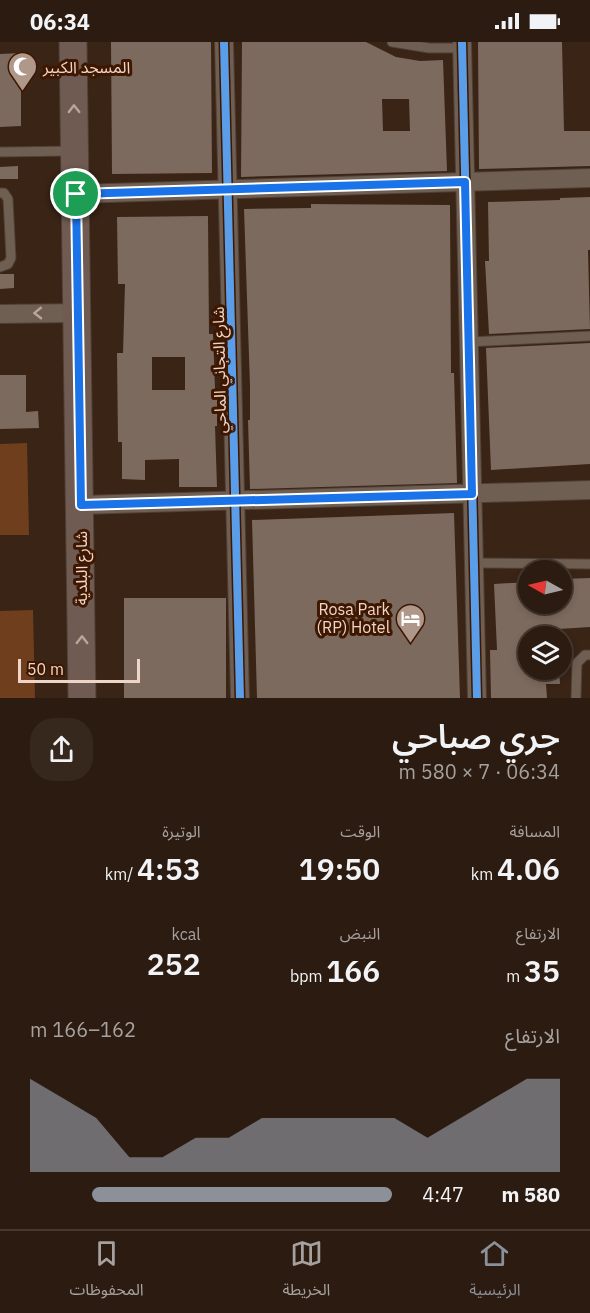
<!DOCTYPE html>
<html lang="ar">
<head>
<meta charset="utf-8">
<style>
	body { margin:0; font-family:"IBM Plex Sans","Noto Sans Arabic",sans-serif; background:#37281e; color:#f1f3f6; direction:rtl; height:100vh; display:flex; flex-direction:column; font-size:22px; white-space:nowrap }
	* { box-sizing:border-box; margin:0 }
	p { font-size:20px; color:#a6a19f }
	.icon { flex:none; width:33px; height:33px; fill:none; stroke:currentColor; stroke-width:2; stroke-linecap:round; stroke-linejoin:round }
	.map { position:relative; height:656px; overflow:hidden; direction:ltr }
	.side { display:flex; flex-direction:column; background:#2b1b10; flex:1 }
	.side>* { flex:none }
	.needle { width:39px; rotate:278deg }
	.tools { position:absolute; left:518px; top:518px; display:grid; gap:12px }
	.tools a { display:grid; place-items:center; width:54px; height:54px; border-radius:50%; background:#2b1b10; box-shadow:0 3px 9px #0003,0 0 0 2px #473930; font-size:30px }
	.scale { position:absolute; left:18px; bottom:15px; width:122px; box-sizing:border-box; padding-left:6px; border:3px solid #efd5c7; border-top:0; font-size:16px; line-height:21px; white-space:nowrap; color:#efd5c7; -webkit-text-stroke:4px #3d1700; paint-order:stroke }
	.pin { position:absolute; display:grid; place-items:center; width:51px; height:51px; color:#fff; margin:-26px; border:3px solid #fff; border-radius:50%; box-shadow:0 2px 6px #0007 }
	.round { display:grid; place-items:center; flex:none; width:63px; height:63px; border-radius:24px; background:#37281e }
	.head { display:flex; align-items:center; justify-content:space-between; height:102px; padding:0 30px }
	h1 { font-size:33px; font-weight:600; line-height:45px }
	.metrics { display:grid; grid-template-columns:repeat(3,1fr); gap:9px; height:102px; padding:6px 30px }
	.metrics div { display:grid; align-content:center }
	.metrics b { font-size:30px; font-weight:600 }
	.metrics small { font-size:16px; font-weight:400 }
	.metrics p { font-size:16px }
	.chart { height:168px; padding:12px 30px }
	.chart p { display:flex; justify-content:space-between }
	.chart svg { width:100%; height:108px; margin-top:6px; fill:#8c9099; opacity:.7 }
	ul { padding:0 30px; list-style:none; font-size:20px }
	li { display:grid; grid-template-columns:96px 72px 1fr; align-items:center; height:45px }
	li i { height:15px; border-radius:8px; background:#8c9099 }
	.status { display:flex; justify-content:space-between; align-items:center; height:42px; padding:0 30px; background:#2b1b10; direction:ltr }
	.status svg { height:16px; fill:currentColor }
	.menu { display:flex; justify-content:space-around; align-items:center; height:84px; border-top:2px solid #473930; background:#2b1b10; font-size:16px; color:#a6a19f }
	.menu a { display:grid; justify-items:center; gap:3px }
	.menu .on { color:#8c9099 }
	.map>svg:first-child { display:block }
</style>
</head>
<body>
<div class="status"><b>06:34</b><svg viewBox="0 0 49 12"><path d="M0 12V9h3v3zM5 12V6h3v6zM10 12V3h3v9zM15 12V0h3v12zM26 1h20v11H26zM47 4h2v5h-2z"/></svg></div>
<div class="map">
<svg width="590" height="656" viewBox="0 0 590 656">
	<rect width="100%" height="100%" fill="#392415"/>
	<path fill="#6f3e1d" d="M27,401L29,493H0V402Z
		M33,568L35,656H0V569Z"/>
	<path fill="#7d6a5e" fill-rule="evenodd" d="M111,0H211L212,131L112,132Z
		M242,0H366L396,15L420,19L443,18L447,129L241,135ZM382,57H409L410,89H383Z
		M478,0H562L564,89H590V124L479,127Z
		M21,11V84L0,85V12Z
		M18,124V137H0V125Z
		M590,155V208H588L590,287L489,292L485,219H489L488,160L560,158V156Z
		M311,162L450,163L451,331H454L457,441L250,447L248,378H250V344L244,167L311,166Z
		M208,174L209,292H213L215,347H217V384H215L217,445H179V417L145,418V438L122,437V400H118L117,311H123L125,242H118L117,175ZM152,315H185V348H152Z
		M0,232H14V246L0,247Z
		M590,301V422L491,428L486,306Z
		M0,333H26V370L38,369L39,386L0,387Z
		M454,471L460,656H257L252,478Z
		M590,536V585L528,589V627H559L560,642H546L547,656H491L490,608H497L494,542L528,540V561H561V537Z
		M124,556H226V656H124Z"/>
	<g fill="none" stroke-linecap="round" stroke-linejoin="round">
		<defs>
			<path id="lane" d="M392,0L429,6H462
				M0,110L73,109
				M0,151H4L8,157L11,216L8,222L0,225
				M468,300L590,294
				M474,521L590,522
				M576,656L577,621L585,613H590"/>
			<path id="street" d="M224,0L240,656
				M462,0L477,656
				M76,152L590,136
				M0,272L76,271
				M81,463L590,448"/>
			<path id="secondary" d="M73,0L82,656"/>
		</defs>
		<use href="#lane" stroke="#503f35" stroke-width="11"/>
		<use href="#street" stroke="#503f35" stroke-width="20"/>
		<use href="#secondary" stroke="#503f35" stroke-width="29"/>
		<use href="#lane" stroke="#6f5e52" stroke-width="9"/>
		<use href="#street" stroke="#6f5e52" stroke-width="18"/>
		<use href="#secondary" stroke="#6f5b51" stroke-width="27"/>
		<defs>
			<path id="cycleway" d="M224,0L240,656
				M462,0L477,656"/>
		</defs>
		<use href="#cycleway" stroke="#3d1700" stroke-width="11"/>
		<use href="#cycleway" stroke="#5a9eea" stroke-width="8"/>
	</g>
	<defs><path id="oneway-chevron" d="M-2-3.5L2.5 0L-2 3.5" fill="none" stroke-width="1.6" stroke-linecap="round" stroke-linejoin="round" transform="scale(1.5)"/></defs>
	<g stroke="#bca498">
		<use href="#oneway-chevron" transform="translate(74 67) rotate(-91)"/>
		<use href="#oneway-chevron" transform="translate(82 598) rotate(-90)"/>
	</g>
	<use stroke="#bca598" href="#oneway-chevron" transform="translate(38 271) rotate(179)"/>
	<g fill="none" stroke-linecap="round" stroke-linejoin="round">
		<defs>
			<path id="route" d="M465,140L472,452L81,463L76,152Z"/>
		</defs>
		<use href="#route" stroke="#fff" stroke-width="12"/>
		<use href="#route" stroke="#1a73e8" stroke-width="8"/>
	</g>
	<defs>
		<symbol id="mosque-pin" viewBox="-11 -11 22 30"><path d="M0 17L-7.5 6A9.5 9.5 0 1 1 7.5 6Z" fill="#af9789" stroke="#3d1700"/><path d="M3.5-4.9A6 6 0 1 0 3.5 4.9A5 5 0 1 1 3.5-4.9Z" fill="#fff"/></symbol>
		<symbol id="hotel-pin" viewBox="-11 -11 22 30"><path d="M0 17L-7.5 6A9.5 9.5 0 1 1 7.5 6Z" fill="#af9789" stroke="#3d1700"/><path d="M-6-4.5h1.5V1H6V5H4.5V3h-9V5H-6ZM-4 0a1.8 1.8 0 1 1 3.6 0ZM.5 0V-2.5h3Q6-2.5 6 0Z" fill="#fff"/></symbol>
	</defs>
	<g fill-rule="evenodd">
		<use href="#mosque-pin" x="6" y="8" width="33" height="45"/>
		<use href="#hotel-pin" x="394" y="560" width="33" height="45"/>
	</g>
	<g text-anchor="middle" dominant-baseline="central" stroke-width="6" stroke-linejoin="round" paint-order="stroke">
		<g font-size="16" fill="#efd5c7" stroke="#3d1700" text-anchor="start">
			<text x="43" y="25">المسجد الكبير</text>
			<text x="390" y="567" text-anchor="end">Rosa Park<tspan x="390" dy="18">(RP) Hotel</tspan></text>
		</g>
		<g font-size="16" fill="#efd5c7" stroke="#3d1700">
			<text transform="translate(219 328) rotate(-91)">شارع التجاني الماحي</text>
			<text transform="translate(81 526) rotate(-90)">شارع البلدية</text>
		</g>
	</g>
</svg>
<div class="tools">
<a><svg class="needle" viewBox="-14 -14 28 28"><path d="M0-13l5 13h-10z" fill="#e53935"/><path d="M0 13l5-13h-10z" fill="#a6a19f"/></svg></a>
<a><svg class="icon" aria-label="layers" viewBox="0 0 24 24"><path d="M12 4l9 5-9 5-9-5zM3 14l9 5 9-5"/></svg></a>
</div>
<div class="scale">50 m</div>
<div class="pin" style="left:76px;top:152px;background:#1e9e55"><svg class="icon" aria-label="arrive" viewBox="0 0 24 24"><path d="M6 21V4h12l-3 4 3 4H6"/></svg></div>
</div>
<section class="side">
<div class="head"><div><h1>جري صباحي</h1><p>06:34 · 7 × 580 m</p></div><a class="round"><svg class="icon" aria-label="share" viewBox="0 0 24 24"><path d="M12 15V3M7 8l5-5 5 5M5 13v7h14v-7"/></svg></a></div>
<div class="metrics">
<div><p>المسافة</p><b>4.06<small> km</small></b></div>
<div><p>الوقت</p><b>19:50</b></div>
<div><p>الوتيرة</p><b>4:53<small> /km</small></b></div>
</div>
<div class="metrics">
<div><p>الارتفاع</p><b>35<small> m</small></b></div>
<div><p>النبض</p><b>166<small> bpm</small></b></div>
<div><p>kcal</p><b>252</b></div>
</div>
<div class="chart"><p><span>الارتفاع</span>162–166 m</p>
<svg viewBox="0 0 160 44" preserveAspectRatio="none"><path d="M0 44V6L10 14L20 22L30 38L40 38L50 30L60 30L70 22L80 22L90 22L100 22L110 22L120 30L130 22L140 14L150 6L160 6V44z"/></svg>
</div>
<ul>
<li><b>580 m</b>4:47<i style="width:83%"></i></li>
</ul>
</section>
<nav class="menu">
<a class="on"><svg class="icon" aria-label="home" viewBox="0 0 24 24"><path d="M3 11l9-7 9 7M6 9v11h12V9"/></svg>الرئيسية</a>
<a><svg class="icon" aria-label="map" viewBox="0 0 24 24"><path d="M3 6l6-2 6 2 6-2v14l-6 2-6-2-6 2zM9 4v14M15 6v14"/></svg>الخريطة</a>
<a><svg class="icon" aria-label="saved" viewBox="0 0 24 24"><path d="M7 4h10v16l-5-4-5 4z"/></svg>المحفوظات</a>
</nav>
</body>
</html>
